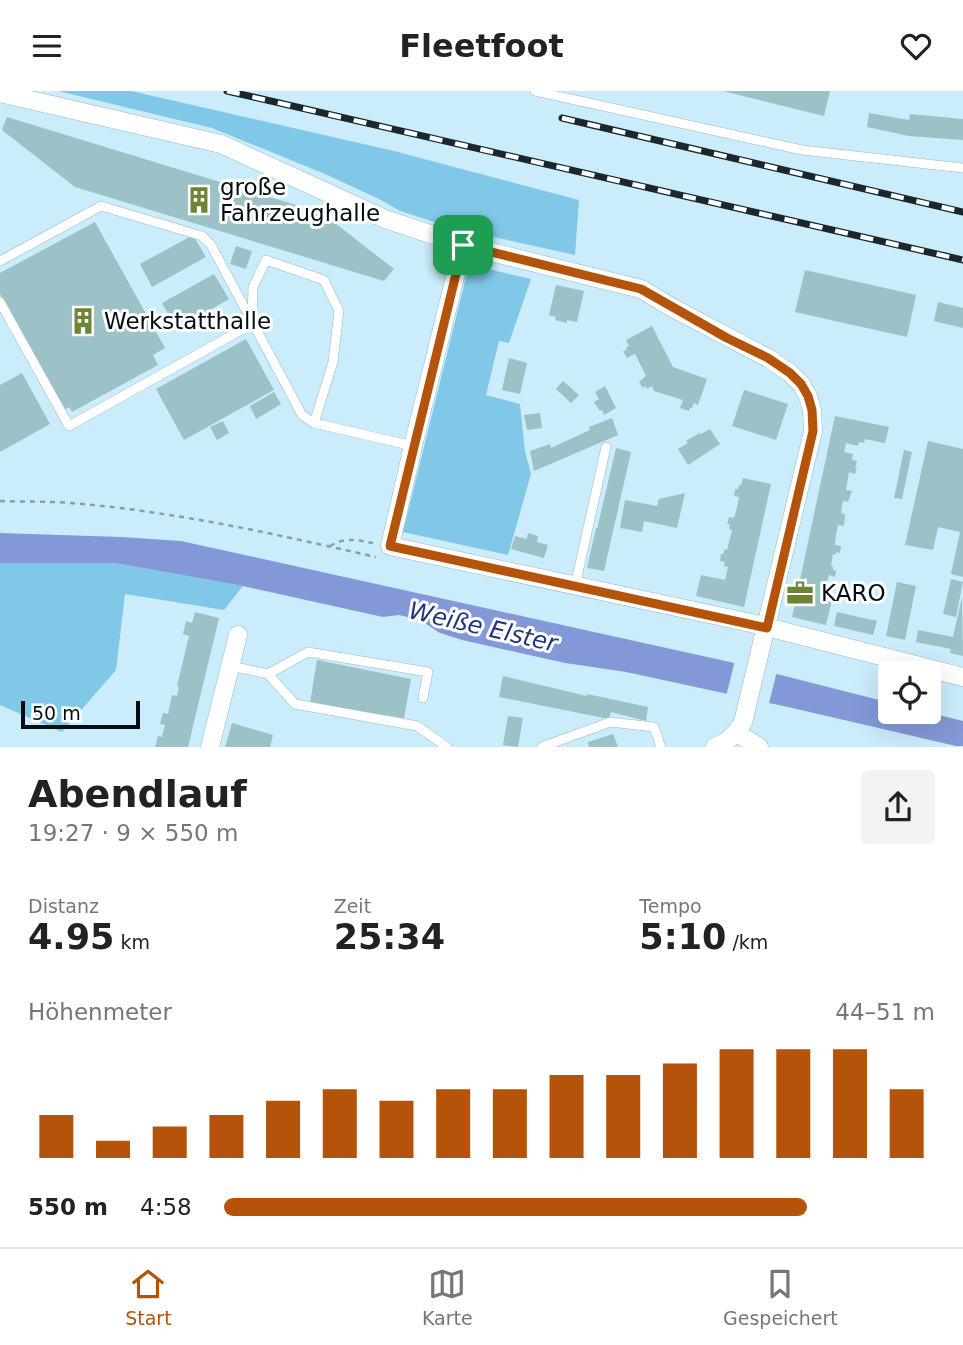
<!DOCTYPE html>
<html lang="de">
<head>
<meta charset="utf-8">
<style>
	body { margin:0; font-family:"DejaVu Sans",sans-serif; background:#f2f2f2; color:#222; height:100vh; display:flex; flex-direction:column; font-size:26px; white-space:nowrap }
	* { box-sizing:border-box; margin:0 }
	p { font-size:23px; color:#767676 }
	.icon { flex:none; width:38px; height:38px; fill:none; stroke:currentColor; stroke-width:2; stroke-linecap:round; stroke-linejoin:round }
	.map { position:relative; height:656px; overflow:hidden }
	.details { display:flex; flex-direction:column; background:#fff; flex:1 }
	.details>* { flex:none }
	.fabs { position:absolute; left:878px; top:570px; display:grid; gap:14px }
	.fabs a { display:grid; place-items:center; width:63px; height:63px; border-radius:7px; background:#fff; box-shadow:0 7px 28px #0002; font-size:35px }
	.scale { position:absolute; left:21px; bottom:18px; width:119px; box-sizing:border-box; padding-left:7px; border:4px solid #030d12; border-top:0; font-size:19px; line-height:24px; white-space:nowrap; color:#030d12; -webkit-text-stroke:5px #fff; paint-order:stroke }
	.pin { position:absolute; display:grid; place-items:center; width:60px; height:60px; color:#fff; margin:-30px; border-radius:14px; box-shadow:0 4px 10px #0006 }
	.round { display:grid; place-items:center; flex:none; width:74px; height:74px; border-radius:7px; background:#f2f2f2 }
	.head { display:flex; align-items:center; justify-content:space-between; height:119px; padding:0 28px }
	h1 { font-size:38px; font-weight:600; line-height:52px }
	.figures { display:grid; grid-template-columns:repeat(3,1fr); gap:10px; height:119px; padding:7px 28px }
	.figures div { display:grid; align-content:center }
	.figures b { font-size:35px; font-weight:600 }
	.figures small { font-size:19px; font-weight:400 }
	.figures p { font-size:19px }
	.chart { height:196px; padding:14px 28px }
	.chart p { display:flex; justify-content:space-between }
	.chart svg { width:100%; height:126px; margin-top:7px; stroke:#b45309; stroke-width:6 }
	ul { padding:0 28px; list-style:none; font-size:23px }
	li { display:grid; grid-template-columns:112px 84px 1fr; align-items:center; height:52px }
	li i { height:18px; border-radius:9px; background:#b45309 }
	header { display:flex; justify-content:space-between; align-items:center; height:91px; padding:0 28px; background:#fff; font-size:32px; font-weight:600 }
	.dock { display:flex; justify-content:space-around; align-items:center; height:98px; border-top:2px solid #e0e0e0; background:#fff; font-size:19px; color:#767676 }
	.dock a { display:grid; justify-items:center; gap:4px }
	.dock .on { color:#b45309 }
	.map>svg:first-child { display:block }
</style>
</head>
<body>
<header><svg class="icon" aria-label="menu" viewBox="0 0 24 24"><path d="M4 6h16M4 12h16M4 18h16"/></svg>Fleetfoot<svg class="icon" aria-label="heart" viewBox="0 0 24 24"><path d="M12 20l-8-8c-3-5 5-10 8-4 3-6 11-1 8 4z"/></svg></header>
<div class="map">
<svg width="963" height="656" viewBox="0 0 963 656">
	<rect width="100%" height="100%" fill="#cbecfb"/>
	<path fill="#81c8e8" d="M58,0H131L394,60L579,109L575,164L453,137L400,120L379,108L325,83L212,37Z
		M475,175L531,188L509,252L499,250L486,304L520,313L525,360L531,383L508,464L403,441L467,182Z
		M0,472H115L243,495L224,519L125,503L116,579L62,641L0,614Z"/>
	<path fill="#8498d7" d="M0,442L121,446L181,450L730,571L891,612V621H927L963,630V655H956L788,616L626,581L565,572L462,549L440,542L420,529L399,524L383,526L243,495L115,472H0Z"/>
	<path fill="#cbecfb" d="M735,569L777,580L768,616L726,606Z"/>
	<path fill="#9cc1c6" d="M723,0H830L824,25Z
		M869,22L909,29L910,23L963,28V49L909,45L867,36Z
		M7,26L322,122L394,178L384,190L75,96L2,39Z
		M95,131L165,257L153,264L158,274L72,321L69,316L64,319L0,203V182Z
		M193,144L206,166L152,196L140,173Z
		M236,155L252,160L246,178L230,173Z
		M805,179L916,204L907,246L795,221Z
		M214,183L229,208L177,238L162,212Z
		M556,194L584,200L577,231L567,229V232L555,229L556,226L549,224Z
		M938,211L963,217V237L934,230Z
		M652,235L673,276L707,288L698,314L694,312L692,317H690L689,320L680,317L683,309L654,300L652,295L647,298L646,295L643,297L639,291L646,285L635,263L627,267L623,260L627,259L626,257L629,255L626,249Z
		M246,248L274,299L184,349L156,298Z
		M509,267L527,272L520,303L502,299Z
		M22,282L50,333L0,361V294Z
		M563,290L579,304L571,312L556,298Z
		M605,295L616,317L604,324L602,319L600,320L594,311L599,308L595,301Z
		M744,299L788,313L776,349L732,335Z
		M274,301L281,313L256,328L250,315Z
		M540,322L542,337L527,339L524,324Z
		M835,325L889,336L885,352L865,348L864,352L859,351L858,355L846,352L844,361L853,363L852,369L857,370L855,377H857L855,383L849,381L846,399L852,400L848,411L843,410L841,422L845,423L844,435L838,434L836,443L835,454L841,455L840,462L836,461V464L833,463L831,475L833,476V479L836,480L835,486L829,484L826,495H824L821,507L832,509L826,534L792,526Z
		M612,327L618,344L534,380L530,360L550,353L551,357L590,339L589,336Z
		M223,330L229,342L217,349L210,336Z
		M710,338L720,353L688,374L678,358L688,352L686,350L700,342L701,343Z
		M928,350L963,358V486L951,483L960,441L938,436L933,459L905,454Z
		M616,357L631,361L604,480L587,477L596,437H598V434Z
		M904,359L912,361L902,408L894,407Z
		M743,387L771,393L744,516L696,505L701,484L725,489L728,476L724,475L725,471L720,470L721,463H723L725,458L727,459L732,439L729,438L730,433H727L729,426L734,427L737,416L739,406L734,405L735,398H738L739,394H741Z
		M685,402L677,437L644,430L642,441L620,437L625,409L657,415L659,408Z
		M528,442L538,445L537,451L548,454L544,467L511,458L515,445L527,448Z
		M951,488L963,491L956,526L943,523Z
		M897,491L916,495L905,549L886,545Z
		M962,506L963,565L950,562L951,558L916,551L918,539L953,546Z
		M195,521L219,527L188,656H155L158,645L162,646L165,634L160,633L163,622L168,623L172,604L177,605L179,595H177L189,545L183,543L186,530L192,532Z
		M837,521L877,530L873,544L834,535Z
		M317,569L411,588L404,627L310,612Z
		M503,585L587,605V603L648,616L646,630L611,621L609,628L499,606Z
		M508,625L523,627L518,656L503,654Z
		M232,632L273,644L270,656H225Z
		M613,643L618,656H589L588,651Z"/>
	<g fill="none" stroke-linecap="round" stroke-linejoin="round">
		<defs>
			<path id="service" d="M535,0L802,59L963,77
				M0,170L101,115L202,145L211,154L302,324L314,332L413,355
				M0,211L69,335L252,233
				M252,231L253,196L266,169L324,189L339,220L333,271L314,332
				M575,495L606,356
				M231,575L268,583L308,561L428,581L423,607
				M268,583L295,613L417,635L447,656
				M542,656L610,631L654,636L661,656"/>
			<path id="minor" d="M0,2L221,53L385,128L463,154L641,198L671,216L768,267L790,282L801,293L808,305L812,319L813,340L743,631C737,642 728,651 715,656
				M463,154L413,355L390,455L751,532L963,586
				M737,642L759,656
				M210,656L238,544"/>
		</defs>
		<use href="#service" stroke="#99b8c7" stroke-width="10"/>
		<use href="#minor" stroke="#99b8c7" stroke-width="19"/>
		<path stroke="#869faa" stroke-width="2.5" stroke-dasharray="5 5" stroke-linecap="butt" d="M0,410C23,411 47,410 70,412C173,420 275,443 376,466
			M330,455C345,446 356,449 373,452"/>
		<use href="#service" stroke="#fff" stroke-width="9"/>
		<use href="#minor" stroke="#fff" stroke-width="18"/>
		<defs>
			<path id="rail" d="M227,0L963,169
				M562,27L963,121"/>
		</defs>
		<use href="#rail" stroke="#1a272d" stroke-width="7"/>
		<use href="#rail" stroke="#fff" stroke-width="4.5" stroke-dasharray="13" stroke-linecap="butt"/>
	</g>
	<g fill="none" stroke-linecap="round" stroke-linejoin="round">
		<defs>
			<path id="route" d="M463,154L641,198L727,247L768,267L790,282L801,293L808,305L812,319L813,340L767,537L390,455Z"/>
		</defs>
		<use href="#route" stroke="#fff" stroke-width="14"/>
		<use href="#route" stroke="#b45309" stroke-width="9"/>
	</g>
	<defs>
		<symbol id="building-bare" viewBox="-9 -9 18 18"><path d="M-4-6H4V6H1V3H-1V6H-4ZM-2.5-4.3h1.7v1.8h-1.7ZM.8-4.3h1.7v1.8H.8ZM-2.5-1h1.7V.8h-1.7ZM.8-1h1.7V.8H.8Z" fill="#6d8335" stroke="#fff" stroke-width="2.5" paint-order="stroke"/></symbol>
		<symbol id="office-bare" viewBox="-9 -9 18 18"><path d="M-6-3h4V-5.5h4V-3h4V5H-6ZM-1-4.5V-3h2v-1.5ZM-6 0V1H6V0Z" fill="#6d8335" stroke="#fff" stroke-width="2.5" paint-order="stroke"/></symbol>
	</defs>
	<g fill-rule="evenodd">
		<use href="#building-bare" x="180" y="90" width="38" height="38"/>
		<use href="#building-bare" x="64" y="211" width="38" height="38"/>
		<use href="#office-bare" x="781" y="483" width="38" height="38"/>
	</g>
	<g text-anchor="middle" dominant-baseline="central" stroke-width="6" stroke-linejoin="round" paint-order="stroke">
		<g font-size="23" fill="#030d12" stroke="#fff" text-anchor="start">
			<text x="220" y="96">große<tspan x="220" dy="26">Fahrzeughalle</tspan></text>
			<text x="104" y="230">Werkstatthalle</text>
			<text x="821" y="502">KARO</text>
		</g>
		<g font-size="24" font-style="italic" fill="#25337d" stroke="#fff">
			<text transform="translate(483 536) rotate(13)">Weiße Elster</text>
		</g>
	</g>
</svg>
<div class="fabs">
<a><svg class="icon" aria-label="locate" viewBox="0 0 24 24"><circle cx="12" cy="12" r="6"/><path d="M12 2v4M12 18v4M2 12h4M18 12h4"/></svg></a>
</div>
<div class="scale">50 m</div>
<div class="pin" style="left:463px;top:154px;background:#1e9e55"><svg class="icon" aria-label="arrive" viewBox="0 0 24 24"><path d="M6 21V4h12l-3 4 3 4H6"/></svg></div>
</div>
<section class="details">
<div class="head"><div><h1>Abendlauf</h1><p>19:27 · 9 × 550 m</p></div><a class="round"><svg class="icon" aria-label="share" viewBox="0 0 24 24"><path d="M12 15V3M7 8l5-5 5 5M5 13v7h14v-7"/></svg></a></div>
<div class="figures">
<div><p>Distanz</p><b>4.95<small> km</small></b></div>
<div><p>Zeit</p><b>25:34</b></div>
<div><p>Tempo</p><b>5:10<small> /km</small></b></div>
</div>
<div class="chart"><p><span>Höhenmeter</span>44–51 m</p>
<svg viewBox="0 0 160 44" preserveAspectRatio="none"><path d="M5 44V29M15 44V38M25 44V33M35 44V29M45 44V24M55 44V20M65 44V24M75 44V20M85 44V20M95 44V15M105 44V15M115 44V11M125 44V6M135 44V6M145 44V6M155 44V20"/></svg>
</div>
<ul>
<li><b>550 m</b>4:58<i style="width:82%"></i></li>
</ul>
</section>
<nav class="dock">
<a class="on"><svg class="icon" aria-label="home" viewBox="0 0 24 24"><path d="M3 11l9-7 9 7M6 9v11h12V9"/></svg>Start</a>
<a><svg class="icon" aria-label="map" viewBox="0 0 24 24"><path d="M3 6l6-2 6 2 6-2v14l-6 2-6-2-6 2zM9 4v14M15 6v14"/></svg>Karte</a>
<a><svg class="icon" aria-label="saved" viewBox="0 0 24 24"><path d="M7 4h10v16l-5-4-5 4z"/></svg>Gespeichert</a>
</nav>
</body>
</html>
